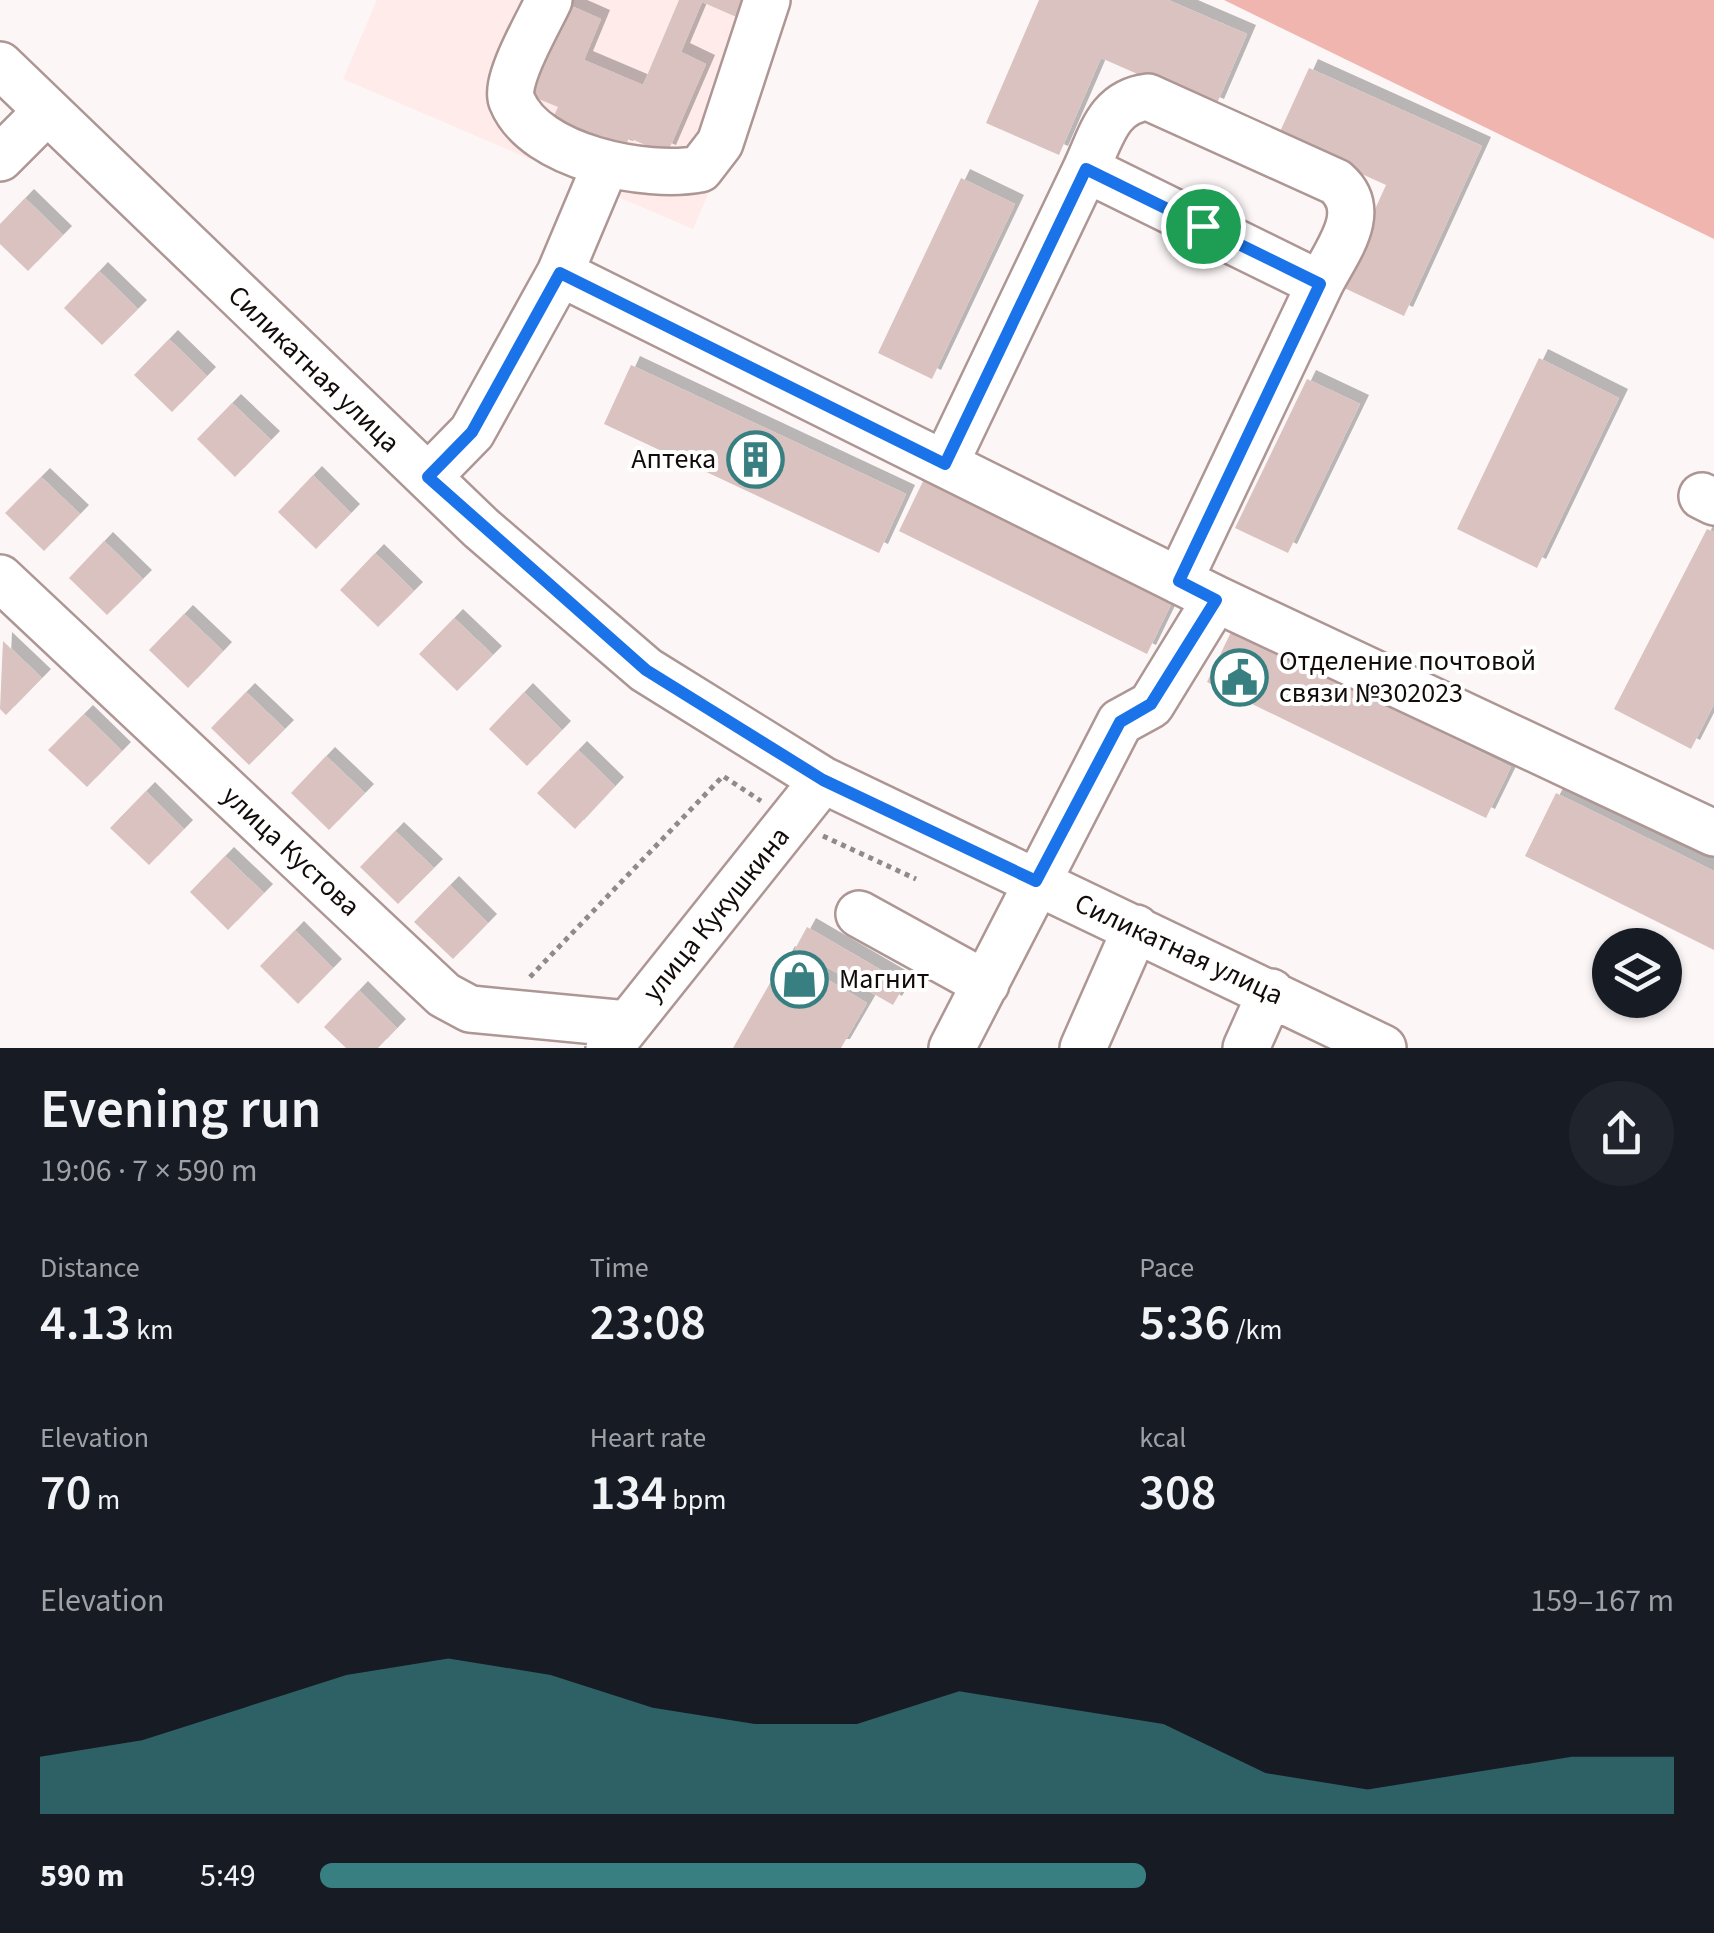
<!DOCTYPE html>
<html lang="en">
<head>
<meta charset="utf-8">
<style>
	body { margin:0; font-family:"Source Sans 3",sans-serif; background:#20242c; color:#f1f3f6; height:100vh; display:flex; flex-direction:column; font-size:38px; white-space:nowrap }
	* { box-sizing:border-box; margin:0 }
	p { font-size:32px; color:#9ea1a6 }
	.icon { flex:none; width:55px; height:55px; fill:none; stroke:currentColor; stroke-width:2; stroke-linecap:round; stroke-linejoin:round }
	.map { position:relative; height:1048px; overflow:hidden }
	.sheet { display:flex; flex-direction:column; background:#171b24; flex:1 }
	.sheet>* { flex:none }
	.tools { position:absolute; left:1592px; top:928px; display:grid; gap:20px }
	.tools a { display:grid; place-items:center; width:90px; height:90px; border-radius:50%; background:#171b24; box-shadow:0 2px 8px #0004; font-size:50px }
	.pin { position:absolute; display:grid; place-items:center; width:85px; height:85px; color:#fff; margin:-42px; border:5px solid #fff; border-radius:50%; box-shadow:0 2px 10px #0007 }
	.round { display:grid; place-items:center; flex:none; width:105px; height:105px; border-radius:52px; background:#20242c }
	.overview { display:flex; align-items:center; justify-content:space-between; height:170px; padding:0 40px }
	h1 { font-size:55px; font-weight:600; line-height:75px }
	.stats { display:grid; grid-template-columns:repeat(3,1fr); gap:15px; height:170px; padding:10px 40px }
	.stats div { display:grid; align-content:center }
	.stats b { font-size:50px; font-weight:600 }
	.stats small { font-size:28px; font-weight:400 }
	.stats p { font-size:28px }
	.chart { height:280px; padding:20px 40px }
	.chart p { display:flex; justify-content:space-between }
	.chart svg { width:100%; height:180px; margin-top:10px; fill:#377f81; opacity:.7 }
	ul { padding:0 40px; list-style:none; font-size:32px }
	li { display:grid; grid-template-columns:160px 120px 1fr; align-items:center; height:75px }
	li i { height:25px; border-radius:12px; background:#377f81 }
	.map>svg:first-child { display:block }
</style>
</head>
<body>
<div class="map">
<svg width="1714" height="1048" viewBox="0 0 1714 1048">
	<defs>
		<filter id="shadow"><feDropShadow dx="9" dy="-9" stdDeviation="0" flood-color="#0004"/></filter>
	</defs>
	<rect width="100%" height="100%" fill="#fcf7f6"/>
	<path fill="#ffebe9" d="M377,0H792L693,229L343,79Z"/>
	<path fill="#f0b5af" d="M1224,0H1714V239Z"/>
	<path fill="#dac2c0" filter="url(#shadow)" d="M558,0L601,19L584,60L643,85L679,0H749L741,19L702,2L681,52L706,64L667,154L629,138L624,150L552,120L558,107L519,91Z
		M1039,0H1168L1247,34L1215,108L1101,58L1059,155L986,123Z
		M1309,68L1482,146L1404,316L1340,286L1386,185L1278,136Z
		M961,178L1015,204L932,379L878,353Z
		M25,198L63,235L28,271L0,244V224Z
		M99,271L138,309L102,345L64,308Z
		M169,339L207,376L172,412L134,375Z
		M1539,358L1619,398L1537,568L1457,529Z
		M631,365L906,494L879,553L604,424Z
		M1307,379L1360,404L1288,553L1235,528Z
		M232,403L271,440L235,477L197,439Z
		M313,475L351,513L316,549L278,512Z
		M926,475L1174,598L1147,654L899,531Z
		M41,477L80,514L44,551L5,513Z
		M1707,529L1714,532V704L1691,749L1614,709Z
		M104,541L143,579L107,615L69,578Z
		M375,553L414,591L378,627L340,590Z
		M184,614L223,651L188,688L149,650Z
		M454,618L493,655L457,691L419,654Z
		M1232,630L1511,767L1486,818L1207,682Z
		M3,641L42,678L6,715L0,709Z
		M246,692L285,729L249,765L211,728Z
		M524,692L562,730L527,766L489,729Z
		M84,714L122,751L87,787L48,750Z
		M578,750L615,786L575,829L537,793Z
		M326,756L365,793L329,830L291,793Z
		M146,791L184,829L149,865L110,828Z
		M1556,793L1714,871V950L1525,856Z
		M395,831L434,868L398,904L360,867Z
		M225,856L264,893L228,930L190,892Z
		M450,885L488,923L453,959L414,922Z
		M807,927L905,984L893,1005L795,949Z
		M295,930L333,968L298,1004L260,966Z
		M786,955L867,1003L841,1048H733Z
		M359,990L397,1028L378,1048H346L324,1027Z"/>
	<g fill="none" stroke-linecap="round" stroke-linejoin="round">
		<defs>
			<path id="minor" d="M549,0C540,20 503,82 512,101C535,158 647,179 700,169L720,143L767,0
				M0,65L481,528L646,670L823,780L1383,1048
				M0,158L47,111
				M1086,169C1102,135 1108,102 1148,97L1336,182C1370,212 1337,250 1320,284
				M560,273L606,164
				M945,464L1086,169L1320,284L1179,581
				M428,477L472,432L560,273L1216,599L1714,833
				M1702,496L1714,502
				M0,578L444,995L470,1009L627,1024
				M859,914L986,984
				M609,1048L823,780
				M952,1048L1120,722L1151,705L1216,599
				M1083,1048L1136,928
				M1246,1048L1271,992"/>
		</defs>
		<use href="#minor" stroke="#ad9694" stroke-width="50"/>
		<path stroke="#908a89" stroke-width="5" stroke-dasharray="5 5" stroke-linecap="butt" d="M823,836L916,879
			M530,977L723,776L761,801"/>
		<use href="#minor" stroke="#fff" stroke-width="45"/>
	</g>
	<g fill="none" stroke-linecap="round" stroke-linejoin="round">
		<defs>
			<path id="route" d="M1086,169L1320,284L1179,581L1216,600L1151,704L1120,722L1036,881L823,780L646,670L428,477L472,432L560,273L945,464Z"/>
		</defs>
		<use href="#route" stroke="#fff" stroke-width="20"/>
		<use href="#route" stroke="#1a73e8" stroke-width="12"/>
	</g>
	<defs>
		<symbol id="building-ring" viewBox="-11 -11 22 22"><circle r="9.5" fill="#fff" stroke="#377f81" stroke-width="1.5"/><path d="M-4-6H4V6H1V3H-1V6H-4ZM-2.5-4.3h1.7v1.8h-1.7ZM.8-4.3h1.7v1.8H.8ZM-2.5-1h1.7V.8h-1.7ZM.8-1h1.7V.8H.8Z" fill="#377f81"/></symbol>
		<symbol id="civic-ring" viewBox="-11 -11 22 22"><circle r="9.5" fill="#fff" stroke="#377f81" stroke-width="1.5"/><path d="M-.6-6.5H3V-4.5H.6V-3L4-1V1h2V6H-6V1h2V-1L-.6-3ZM-1.2 2.5V6h2.4V2.5Z" fill="#377f81"/></symbol>
		<symbol id="shop-ring" viewBox="-11 -11 22 22"><circle r="9.5" fill="#fff" stroke="#377f81" stroke-width="1.5"/><path d="M-5-2.5h2.3a2.7 3.5 0 0 1 5.4 0H5L5.5 6h-11ZM-1.5-2.5h3a1.5 2.3 0 0 0-3 0Z" fill="#377f81"/></symbol>
	</defs>
	<g fill-rule="evenodd">
		<use href="#building-ring" x="724" y="428" width="63" height="63"/>
		<use href="#civic-ring" x="1208" y="646" width="63" height="63"/>
		<use href="#shop-ring" x="768" y="948" width="63" height="63"/>
	</g>
	<g text-anchor="middle" dominant-baseline="central" stroke-width="8" stroke-linejoin="round" paint-order="stroke">
		<g font-size="28" fill="#120b0a" stroke="#fff">
			<text transform="translate(314 369) rotate(44)">Силикатная улица</text>
			<text transform="translate(291 851) rotate(43)">улица Кустова</text>
			<text transform="translate(716 914) rotate(-51)">улица Кукушкина</text>
			<text transform="translate(1179 949) rotate(25)">Силикатная улица</text>
		</g>
		<g font-size="28" fill="#120b0a" stroke="#fff" text-anchor="start">
			<text x="716" y="459" text-anchor="end">Аптека</text>
			<text x="1279" y="661">Отделение почтовой<tspan x="1279" dy="32">связи №302023</tspan></text>
			<text x="839" y="979">Магнит</text>
		</g>
	</g>
</svg>
<div class="tools">
<a><svg class="icon" aria-label="layers" viewBox="0 0 24 24"><path d="M12 4l9 5-9 5-9-5zM3 14l9 5 9-5"/></svg></a>
</div>
<div class="pin" style="left:1203px;top:226px;background:#1e9e55"><svg class="icon" aria-label="arrive" viewBox="0 0 24 24"><path d="M6 21V4h12l-3 4 3 4H6"/></svg></div>
</div>
<section class="sheet">
<div class="overview"><div><h1>Evening run</h1><p>19:06 · 7 × 590 m</p></div><a class="round"><svg class="icon" aria-label="share" viewBox="0 0 24 24"><path d="M12 15V3M7 8l5-5 5 5M5 13v7h14v-7"/></svg></a></div>
<div class="stats">
<div><p>Distance</p><b>4.13<small> km</small></b></div>
<div><p>Time</p><b>23:08</b></div>
<div><p>Pace</p><b>5:36<small> /km</small></b></div>
</div>
<div class="stats">
<div><p>Elevation</p><b>70<small> m</small></b></div>
<div><p>Heart rate</p><b>134<small> bpm</small></b></div>
<div><p>kcal</p><b>308</b></div>
</div>
<div class="chart"><p><span>Elevation</span>159–167 m</p>
<svg viewBox="0 0 160 44" preserveAspectRatio="none"><path d="M0 44V30L10 26L20 18L30 10L40 6L50 10L60 18L70 22L80 22L90 14L100 18L110 22L120 34L130 38L140 34L150 30L160 30V44z"/></svg>
</div>
<ul>
<li><b>590 m</b>5:49<i style="width:61%"></i></li>
</ul>
</section>
</body>
</html>
